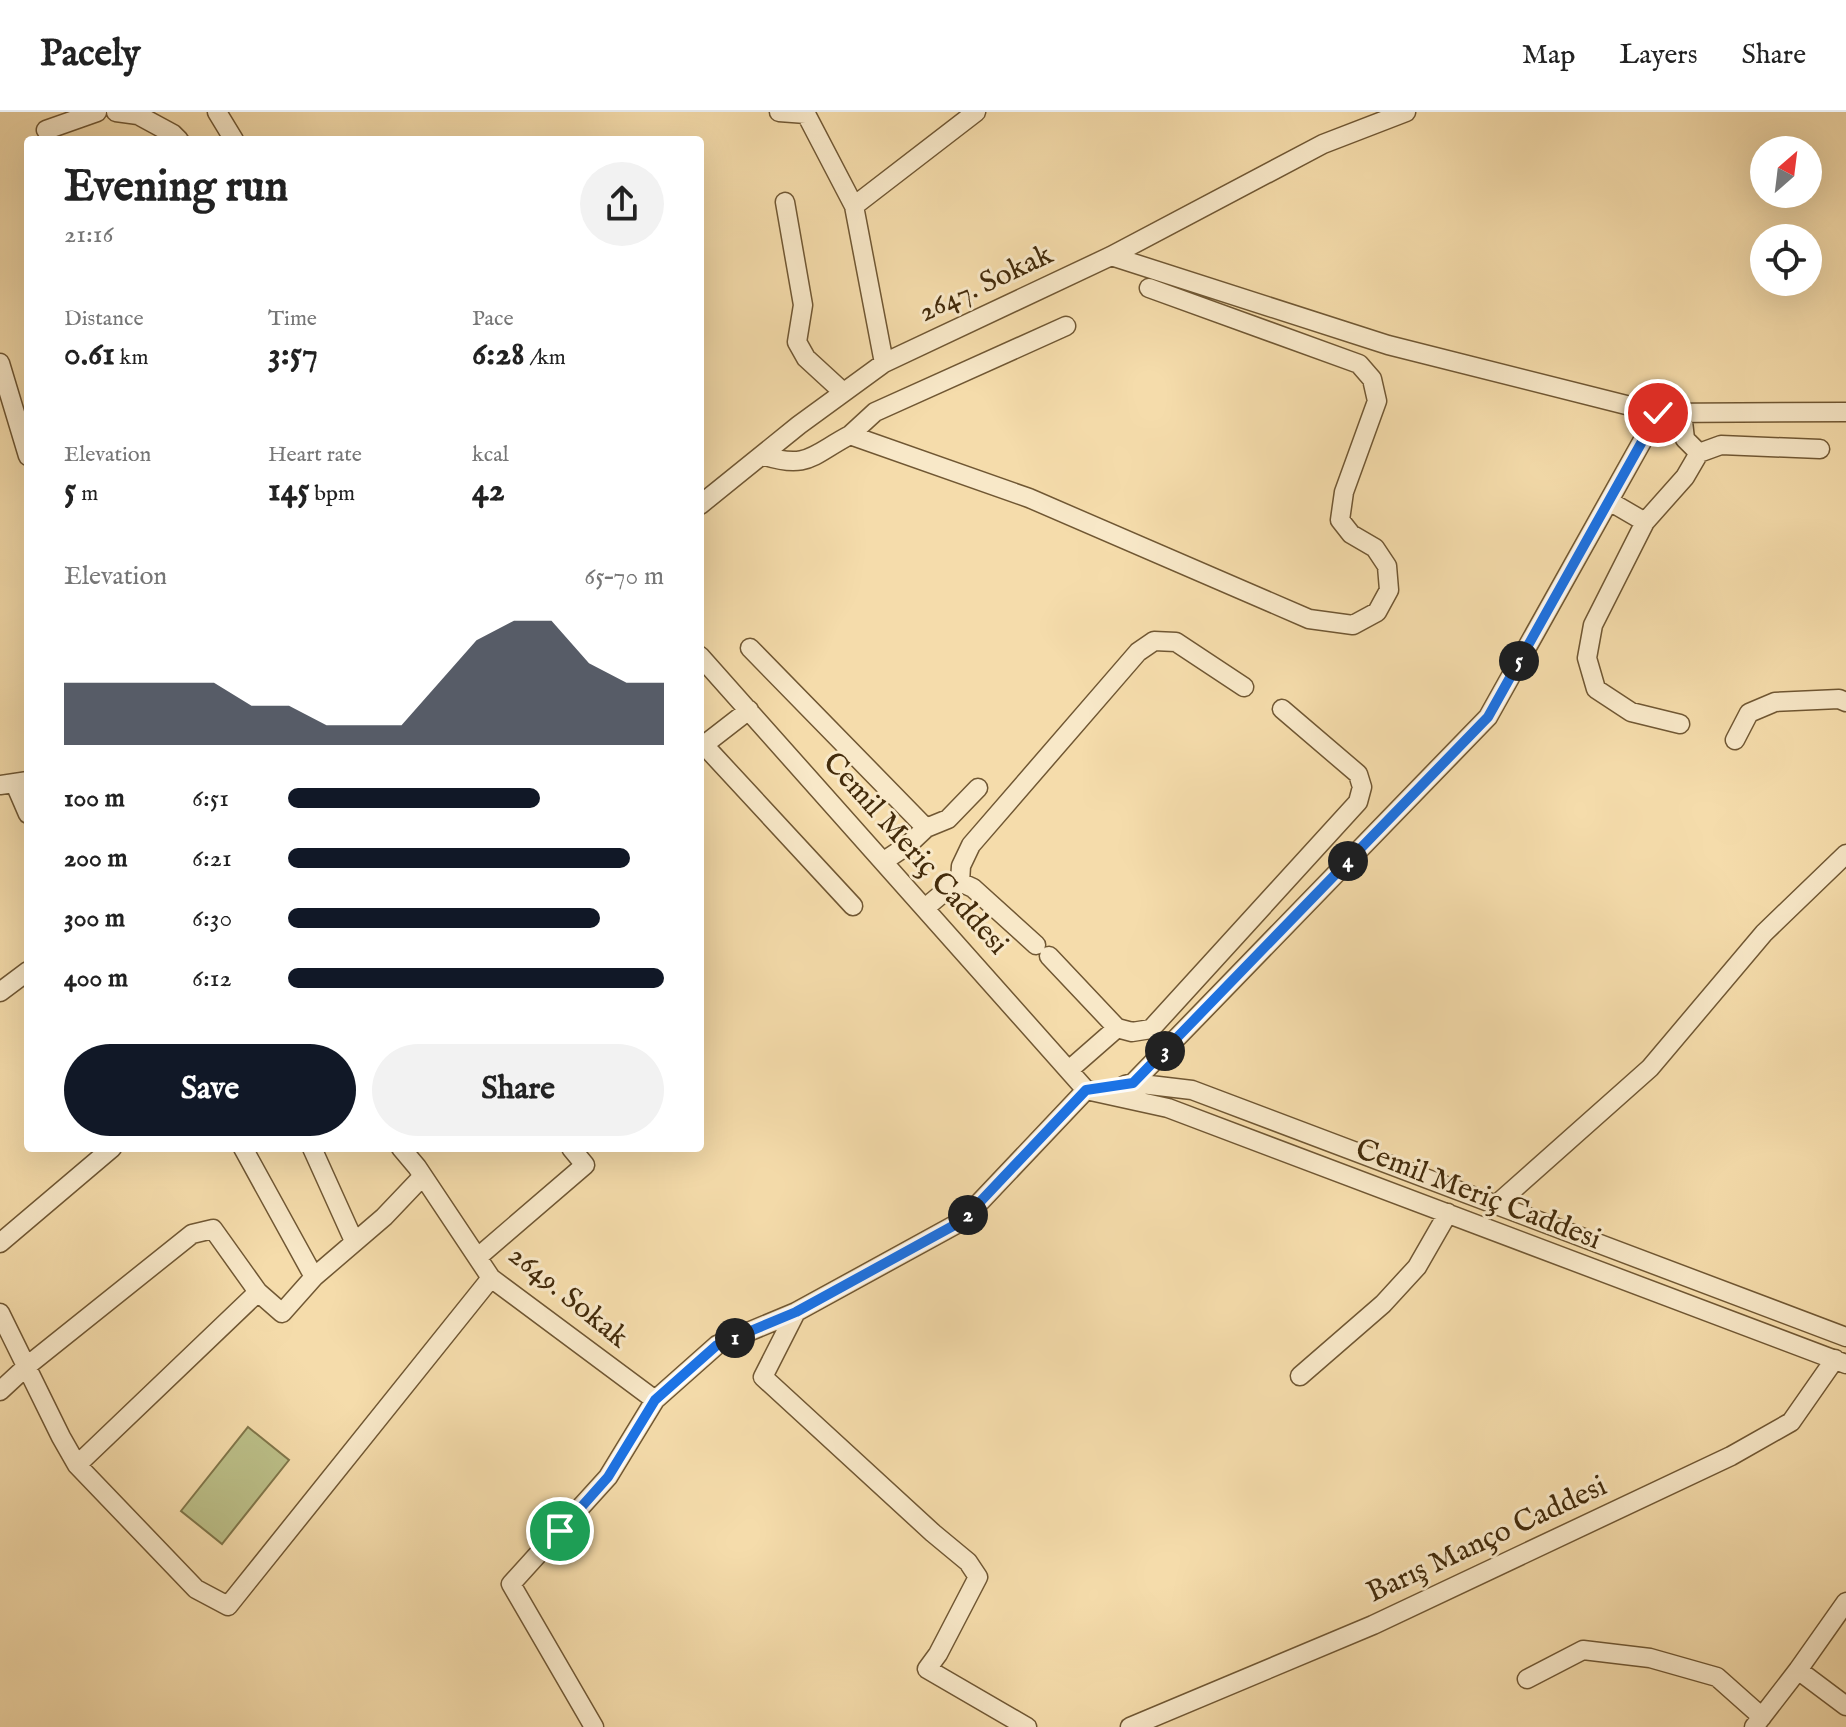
<!DOCTYPE html>
<html lang="en">
<head>
<meta charset="utf-8">
<style>
	body { margin:0; font-family:"IM FELL English",serif; background:#f2f2f2; color:#222; height:100vh; display:flex; flex-direction:column; font-size:30px; white-space:nowrap }
	* { box-sizing:border-box; margin:0 }
	p { font-size:26px; color:#767676 }
	.icon { flex:none; width:44px; height:44px; fill:none; stroke:currentColor; stroke-width:2; stroke-linecap:round; stroke-linejoin:round }
	.map { position:relative; flex:1; overflow:hidden }
	.drawer { position:absolute; left:24px; top:24px; width:680px; height:1016px; display:flex; flex-direction:column; background:#fff; border-radius:8px; box-shadow:0 8px 32px #0002 }
	.drawer>* { flex:none }
	.needle { width:52px; rotate:28deg }
	.buttons { position:absolute; left:1750px; top:24px; display:grid; gap:16px }
	.buttons a { display:grid; place-items:center; width:72px; height:72px; border-radius:50%; background:#fff; box-shadow:0 8px 32px #0002; font-size:40px }
	.pin { position:absolute; display:grid; place-items:center; width:68px; height:68px; color:#fff; margin:-34px; border:4px solid #fff; border-radius:50%; box-shadow:0 2px 8px #0007 }
	.km { position:absolute; width:40px; height:40px; margin:-20px; border-radius:50%; background:#222; color:#fff; font-size:22px; line-height:40px; text-align:center }
	.round { display:grid; place-items:center; flex:none; width:84px; height:84px; border-radius:42px; background:#f2f2f2 }
	.overview { display:flex; align-items:center; justify-content:space-between; height:136px; padding:0 40px }
	h1 { font-size:44px; font-weight:800; line-height:60px }
	.figures { display:grid; grid-template-columns:repeat(3,1fr); gap:12px; height:136px; padding:8px 40px }
	.figures div { display:grid; align-content:center }
	.figures b { font-size:34px; font-weight:800 }
	.figures small { font-size:22px; font-weight:400 }
	.figures p { font-size:22px }
	.chart { height:224px; padding:16px 40px }
	.chart p { display:flex; justify-content:space-between }
	.chart svg { width:100%; height:144px; margin-top:8px; fill:#111827; opacity:.7 }
	.cta { display:flex; gap:16px; margin-top:auto; padding:16px 40px }
	.cta a { flex:1; height:92px; border-radius:48px; background:#111827; color:#fff; font-size:32px; font-weight:800; line-height:92px; text-align:center }
	.cta a+a { background:#f2f2f2; color:#222 }
	ul { padding:0 40px; list-style:none; font-size:26px }
	li { display:grid; grid-template-columns:128px 96px 1fr; align-items:center; height:60px }
	li i { height:20px; border-radius:10px; background:#111827 }
	header { display:flex; align-items:center; gap:48px; box-sizing:border-box; height:112px; padding:0 40px; background:#fff; border-bottom:2px solid #e0e0e0 }
	header strong { font-size:38px }
	nav { display:flex; gap:44px; margin-inline-start:auto; font-size:28px }
	.map>svg:first-child { display:block }
</style>
</head>
<body>
<header>
<strong>Pacely</strong>
<nav><a>Map</a><a>Layers</a><a>Share</a></nav>
</header>
<div class="map">
<svg width="1846" height="1615" viewBox="0 0 1846 1615">
	<rect width="100%" height="100%" fill="#f5dcab"/>
	<filter id="stains"><feTurbulence type="fractalNoise" baseFrequency=".0025" numOctaves="4"/><feColorMatrix values="0 0 0 0 .2 0 0 0 0 .09 0 0 0 0 .02 0 0 0 .5 -.17"/></filter>
	<radialGradient id="worn" r=".72"><stop offset=".6" stop-color="#630" stop-opacity="0"/><stop offset="1" stop-color="#630" stop-opacity=".3"/></radialGradient>
	<path fill="#bcc089" stroke="#80764a" stroke-width="2" d="M248,1315L289,1348L222,1432L181,1399Z"/>
	<g fill="none" stroke-linecap="round" stroke-linejoin="round">
		<defs>
			<path id="minor" d="M116,0L138,3L173,22L179,28
				M217,0L234,28
				M779,0L806,2
				M806,0V2L854,94L884,251
				M46,18L97,0
				M785,90L803,193L797,230L806,246L843,280
				M854,94L976,0
				M1111,144L1388,233L1658,301L1846,300
				M0,251L28,344
				M1682,301L1685,327L1699,341
				M850,323L875,300L1066,214
				M762,343C808,358 812,343 850,323L1029,386L1309,507L1353,513L1377,500L1389,478L1387,454L1375,436L1351,422L1340,408L1344,380L1377,289L1372,267L1359,252L1149,176
				M1609,389L1645,410
				M700,393L799,313L884,251L1111,144L1323,32L1406,0
				M750,536L926,716
				M700,544L1086,978L1168,996L1846,1252
				M1680,612L1631,600L1596,577L1587,546L1593,513L1645,410L1685,365L1699,341L1721,333L1820,337
				M1735,628L1749,601L1775,590L1839,587L1846,590
				M704,633L853,794
				M700,636L749,598
				M15,672L28,702
				M0,673L28,669
				M884,749L908,733L926,716L948,707L978,676
				M960,770L961,754L971,733L1138,540L1154,529L1176,530L1244,575
				M925,796L950,775L960,770L973,776L1036,833
				M1049,844L1117,916L1132,920L1151,917L1358,690L1362,675L1358,662L1282,597
				M0,880L28,859
				M1069,958L1117,916
				M1133,971L1488,605L1658,301
				M1125,973L1133,971L1192,978L1846,1225
				M243,1036L314,1165
				M312,1036L354,1129
				M401,1036L417,1055L491,1166L655,1288
				M1497,1092L1650,956L1764,821L1846,742
				M0,1131L112,1036
				M478,1145L585,1053L571,1036
				M258,1180L282,1201L314,1165L384,1105L423,1064
				M796,1200L763,1265L933,1421L968,1450L978,1465L938,1542L927,1557L1027,1615
				M0,1201L61,1325L77,1353L196,1477L228,1494L491,1166
				M1300,1264L1383,1192L1417,1155L1448,1101
				M0,1279L27,1254L192,1122L213,1117L258,1180L77,1353
				M1798,1558L1846,1594
				M1527,1567L1583,1538L1650,1546L1717,1565L1762,1605
				M594,1615L511,1472L608,1365L655,1288L717,1233L796,1200L962,1109L1086,978
				M1130,1615L1373,1513L1731,1344L1791,1310L1835,1247
				M1754,1615L1798,1558L1846,1490"/>
		</defs>
		<use href="#minor" stroke="#705733" stroke-width="21"/>
		<use href="#minor" stroke="#f8e8c8" stroke-width="18"/>
	</g>
	<g fill="none" stroke-linecap="round" stroke-linejoin="round">
		<defs>
			<path id="route" d="M560,1419L608,1365L655,1288L717,1233L796,1200L962,1109L1086,978L1133,971L1488,605L1658,301"/>
		</defs>
		<use href="#route" stroke="#fff" stroke-width="16"/>
		<use href="#route" stroke="#1a73e8" stroke-width="10"/>
	</g>
	<g text-anchor="middle" dominant-baseline="central" stroke-width="6" stroke-linejoin="round" paint-order="stroke">
		<g font-size="30" fill="#432b0b" stroke="#f8e8c8">
			<text transform="translate(986 172) rotate(-25)">2647. Sokak</text>
			<text transform="translate(915 742) rotate(48)">Cemil Meriç Caddesi</text>
			<text transform="translate(1478 1083) rotate(21)">Cemil Meriç Caddesi</text>
			<text transform="translate(568 1185) rotate(39)">2649. Sokak</text>
			<text transform="translate(1487 1428) rotate(-25)">Barış Manço Caddesi</text>
		</g>
	</g>
	<rect width="100%" height="100%" filter="url(#stains)"/>
	<rect width="100%" height="100%" fill="url(#worn)"/>
</svg>
<div class="buttons">
<a><svg class="needle" viewBox="-14 -14 28 28"><path d="M0-13l5 13h-10z" fill="#e53935"/><path d="M0 13l5-13h-10z" fill="#767676"/></svg></a>
<a><svg class="icon" aria-label="locate" viewBox="0 0 24 24"><circle cx="12" cy="12" r="6"/><path d="M12 2v4M12 18v4M2 12h4M18 12h4"/></svg></a>
</div>
<div class="pin" style="left:560px;top:1419px;background:#1e9e55"><svg class="icon" aria-label="arrive" viewBox="0 0 24 24"><path d="M6 21V4h12l-3 4 3 4H6"/></svg></div>
<div class="pin" style="left:1658px;top:301px;background:#d93025"><svg class="icon" aria-label="check" viewBox="0 0 24 24"><path d="M5 12l5 5 9-10"/></svg></div>
<b class="km" style="left:735px;top:1226px">1</b>
<b class="km" style="left:968px;top:1103px">2</b>
<b class="km" style="left:1165px;top:939px">3</b>
<b class="km" style="left:1348px;top:749px">4</b>
<b class="km" style="left:1519px;top:549px">5</b>
<section class="drawer">
<div class="overview"><div><h1>Evening run</h1><p>21:16</p></div><a class="round"><svg class="icon" aria-label="share" viewBox="0 0 24 24"><path d="M12 15V3M7 8l5-5 5 5M5 13v7h14v-7"/></svg></a></div>
<div class="figures">
<div><p>Distance</p><b>0.61<small> km</small></b></div>
<div><p>Time</p><b>3:57</b></div>
<div><p>Pace</p><b>6:28<small> /km</small></b></div>
</div>
<div class="figures">
<div><p>Elevation</p><b>5<small> m</small></b></div>
<div><p>Heart rate</p><b>145<small> bpm</small></b></div>
<div><p>kcal</p><b>42</b></div>
</div>
<div class="chart"><p><span>Elevation</span>65–70 m</p>
<svg viewBox="0 0 160 44" preserveAspectRatio="none"><path d="M0 44V25L10 25L20 25L30 25L40 25L50 32L60 32L70 38L80 38L90 38L100 25L110 12L120 6L130 6L140 19L150 25L160 25V44z"/></svg>
</div>
<ul>
<li><b>100 m</b>6:51<i style="width:67%"></i></li>
<li><b>200 m</b>6:21<i style="width:91%"></i></li>
<li><b>300 m</b>6:30<i style="width:83%"></i></li>
<li><b>400 m</b>6:12<i style="width:100%"></i></li>
</ul>
<div class="cta"><a>Save</a><a>Share</a></div>
</section>
</div>
</body>
</html>
